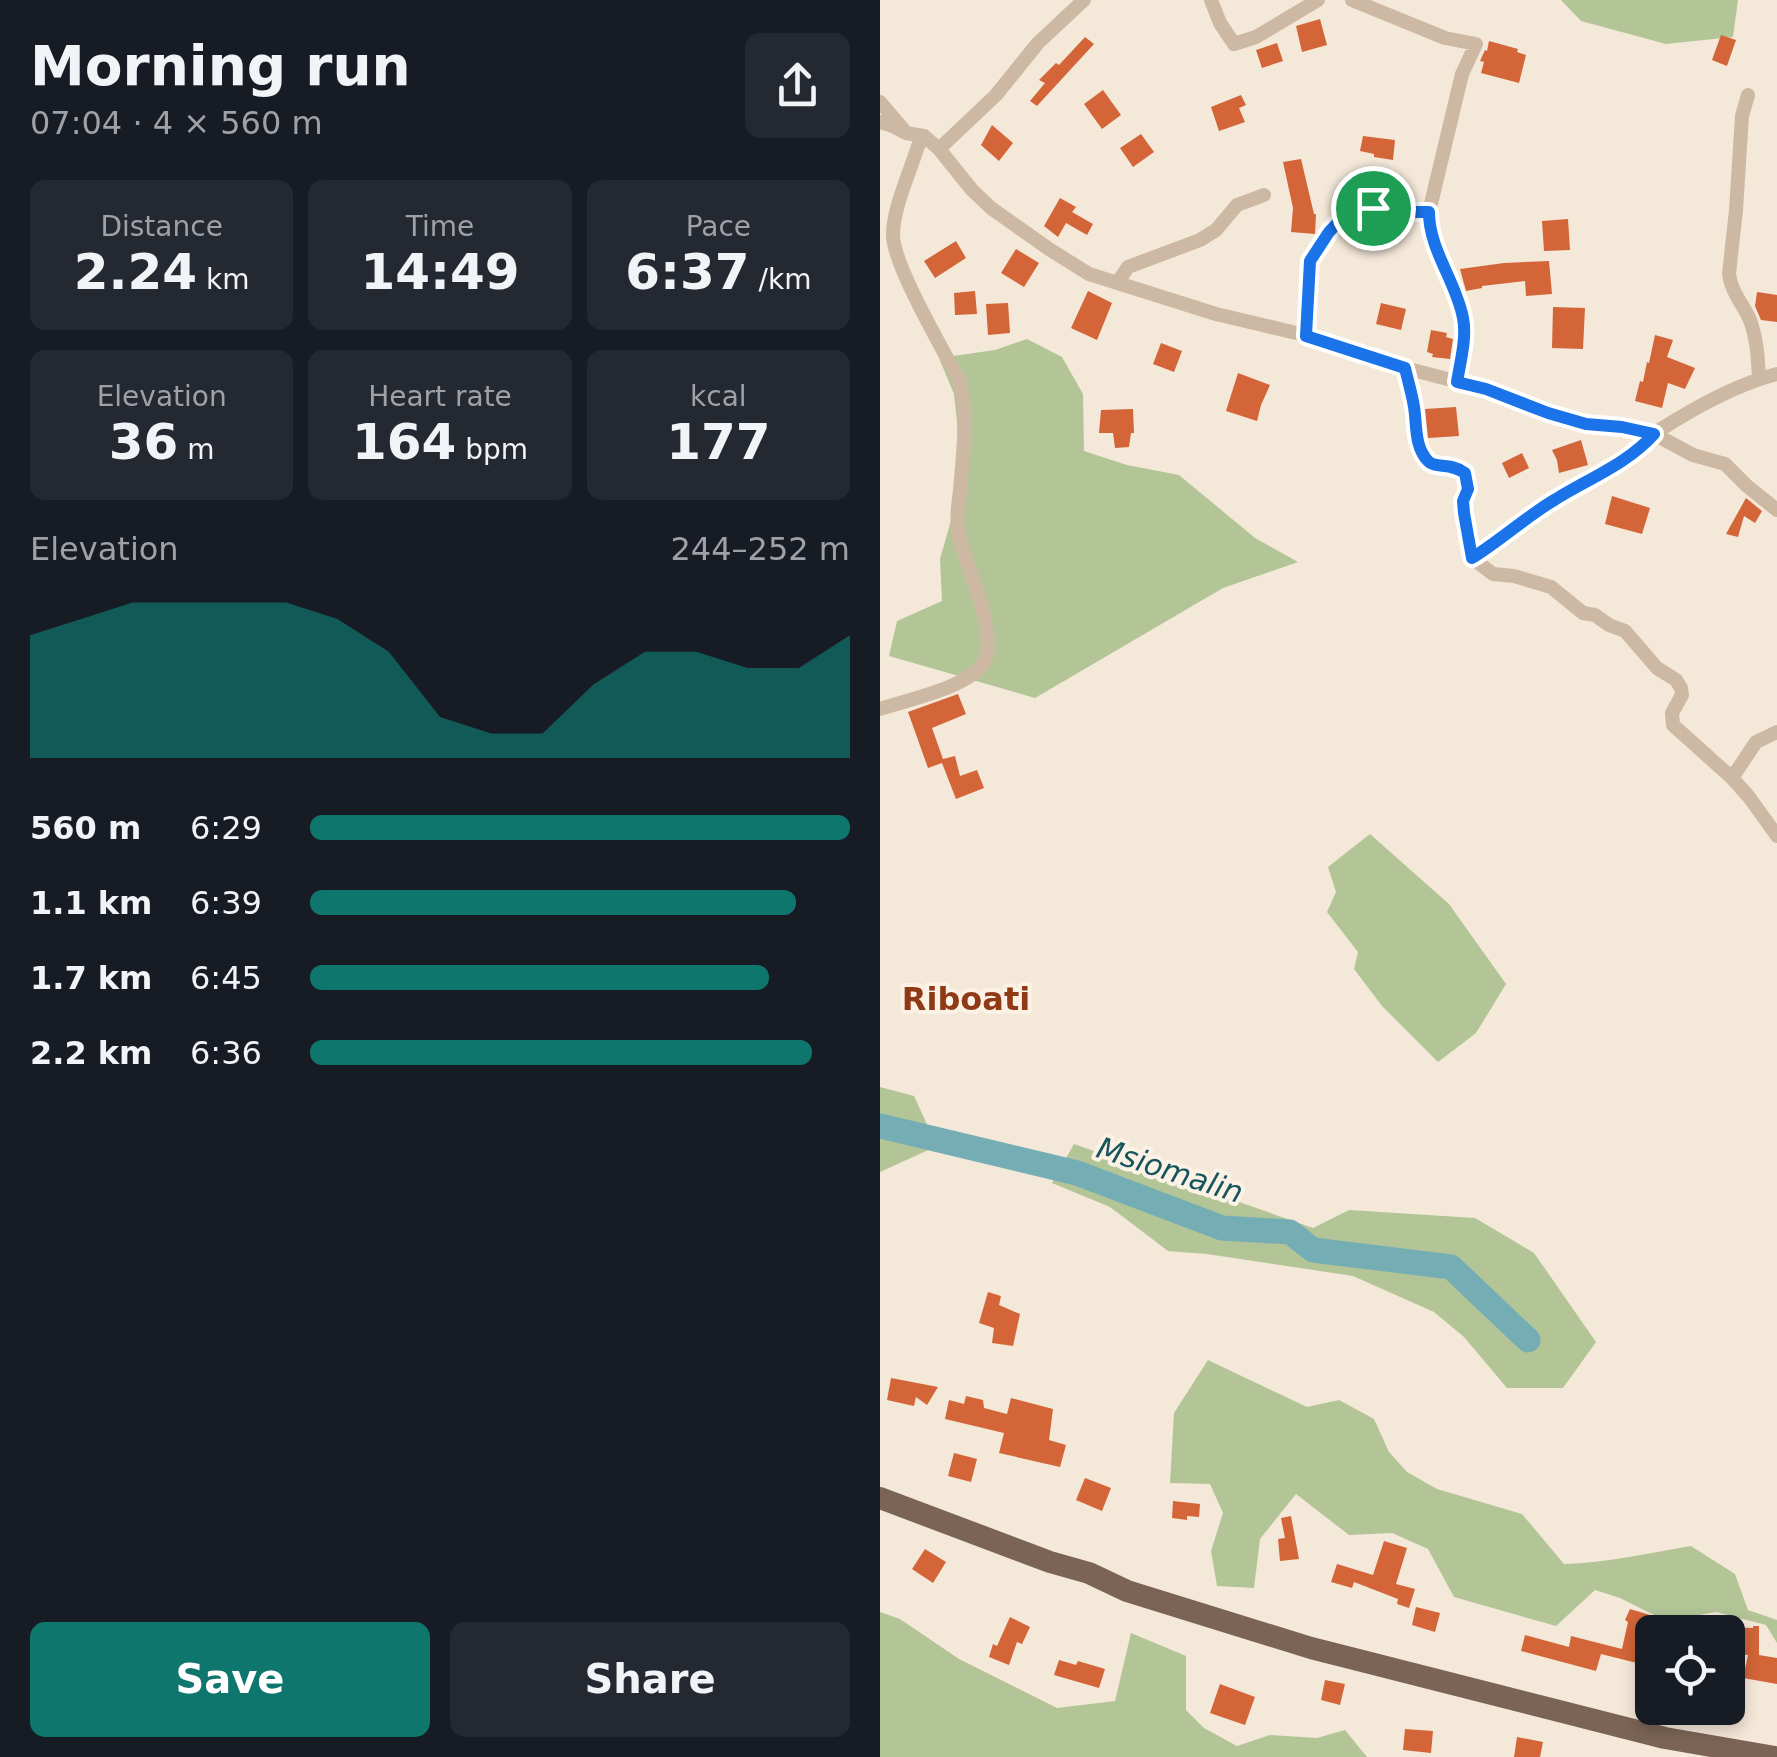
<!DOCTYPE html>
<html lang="en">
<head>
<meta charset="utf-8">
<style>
	body { margin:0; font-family:"DejaVu Sans",sans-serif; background:#242831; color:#f1f3f6; height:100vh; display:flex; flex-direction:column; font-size:38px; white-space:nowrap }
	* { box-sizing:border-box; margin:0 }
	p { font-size:32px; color:#9ea1a6 }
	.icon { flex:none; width:55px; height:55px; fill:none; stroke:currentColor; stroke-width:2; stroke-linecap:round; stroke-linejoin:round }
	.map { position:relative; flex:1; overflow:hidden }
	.sheet { display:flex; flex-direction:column; background:#171b24; width:880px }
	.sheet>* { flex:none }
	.tools { position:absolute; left:755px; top:1615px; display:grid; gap:20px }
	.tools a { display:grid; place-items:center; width:110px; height:110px; border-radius:15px; background:#171b24; box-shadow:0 5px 15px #0003; font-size:50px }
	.pin { position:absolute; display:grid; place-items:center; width:85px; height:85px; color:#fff; margin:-42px; border:5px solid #fff; border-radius:50%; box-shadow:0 2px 10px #0007 }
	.round { display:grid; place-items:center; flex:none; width:105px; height:105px; border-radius:15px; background:#242831 }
	.headline { display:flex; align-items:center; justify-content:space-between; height:170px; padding:0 30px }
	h1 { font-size:55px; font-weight:700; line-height:75px }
	.stats { display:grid; grid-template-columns:repeat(3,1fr); gap:15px; height:170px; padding:10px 30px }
	.stats div { display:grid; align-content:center; border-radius:15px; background:#242831; text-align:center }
	.stats b { font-size:50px; font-weight:700 }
	.stats small { font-size:28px; font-weight:400 }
	.stats p { font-size:28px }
	.chart { height:280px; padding:20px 30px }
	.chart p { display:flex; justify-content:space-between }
	.chart svg { width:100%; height:180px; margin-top:10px; fill:#0f766e; opacity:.7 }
	.primary-button { display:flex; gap:20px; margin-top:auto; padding:20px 30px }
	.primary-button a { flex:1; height:115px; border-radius:15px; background:#0f766e; color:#fff; font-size:40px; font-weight:700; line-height:115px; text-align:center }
	.primary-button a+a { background:#242831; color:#f1f3f6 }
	ul { padding:0 30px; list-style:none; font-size:32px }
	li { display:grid; grid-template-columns:160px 120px 1fr; align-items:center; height:75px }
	li i { height:25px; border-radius:12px; background:#0f766e }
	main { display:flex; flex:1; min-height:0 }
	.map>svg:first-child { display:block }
</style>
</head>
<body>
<main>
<section class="sheet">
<div class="headline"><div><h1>Morning run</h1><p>07:04 · 4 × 560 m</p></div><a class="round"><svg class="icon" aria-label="share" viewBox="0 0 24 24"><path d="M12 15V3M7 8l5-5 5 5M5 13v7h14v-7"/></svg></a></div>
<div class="stats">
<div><p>Distance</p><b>2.24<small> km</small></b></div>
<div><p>Time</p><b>14:49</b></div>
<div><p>Pace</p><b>6:37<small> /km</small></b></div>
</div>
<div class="stats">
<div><p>Elevation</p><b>36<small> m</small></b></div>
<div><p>Heart rate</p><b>164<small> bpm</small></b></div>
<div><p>kcal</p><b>177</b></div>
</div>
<div class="chart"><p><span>Elevation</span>244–252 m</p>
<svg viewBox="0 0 160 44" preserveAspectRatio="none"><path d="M0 44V14L10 10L20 6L30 6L40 6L50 6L60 10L70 18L80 34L90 38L100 38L110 26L120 18L130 18L140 22L150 22L160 14V44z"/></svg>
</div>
<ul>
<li><b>560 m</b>6:29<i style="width:100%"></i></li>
<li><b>1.1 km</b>6:39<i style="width:90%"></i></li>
<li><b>1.7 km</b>6:45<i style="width:85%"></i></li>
<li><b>2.2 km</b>6:36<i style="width:93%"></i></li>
</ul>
<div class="primary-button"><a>Save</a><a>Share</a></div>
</section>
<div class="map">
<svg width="897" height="1757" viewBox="0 0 897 1757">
	<rect width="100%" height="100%" fill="#f4e8d9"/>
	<path fill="#b3c597" d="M681,0H858L853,37L786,44L701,21Z
		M147,339L182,357L203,394L204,451L247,465L299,475L375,538L418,562L343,588L155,698L9,656L17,621L62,601L60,559L83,478L74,394L59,358L115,350Z
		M490,834L569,904L626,984L596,1033L558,1062L502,1006L474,969L478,952L447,912L456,892L448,867Z
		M0,1087L34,1096L57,1146L0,1172Z
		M194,1144L433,1228L469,1210L595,1218L654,1253L716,1342L683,1388H627L584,1337L554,1312L473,1276L327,1254L288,1251L230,1207L172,1183Z
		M328,1360L427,1407L459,1400L494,1419L509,1452L527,1472L557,1489L642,1514L684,1564C727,1563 768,1553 811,1546L855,1574L868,1610L897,1620V1643L886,1625L836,1612L786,1621L740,1598L715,1590L676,1626L574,1597L548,1549L512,1533L469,1535L416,1494L380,1539L374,1588L337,1586L331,1551L343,1513L330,1484L290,1483L294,1413Z
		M0,1612L20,1619L79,1659L177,1708L235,1701L251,1633L306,1656V1710L324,1728L357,1746L390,1735L437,1738L465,1730L487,1757H0Z"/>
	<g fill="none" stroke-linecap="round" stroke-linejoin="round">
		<path stroke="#74aeb4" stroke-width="25" d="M0,1126L197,1173L342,1228L410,1232L433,1250L571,1267L648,1340"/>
	</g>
	<path fill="#d36538" d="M440,19L447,45L422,52L416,26Z
		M841,35L856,40L847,66L832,60Z
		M205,37L214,44L157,106L150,101L165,83L159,80L176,63L179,65Z
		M609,41L638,49L637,52L646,55L639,83L601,73L604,62L600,61L605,50L607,51Z
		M397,43L403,61L382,68L376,50Z
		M223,90L241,115L222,129L204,104Z
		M361,95L366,105L359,108L365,122L339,131L331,107Z
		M112,125L133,143L119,161L101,145Z
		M261,134L274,152L253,167L240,148Z
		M483,136L515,140L513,160L494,157V154L480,151Z
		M421,159L434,214H436L435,234L411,232L413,208L403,162Z
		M482,178L506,184L502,198L476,199Z
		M180,198L196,207L192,212L213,224L207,235L186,223L178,237L164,226Z
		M688,219L690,250L664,251L662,221Z
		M76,241L86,258L55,278L44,261Z
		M136,249L159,263L144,287L121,273Z
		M669,261L672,294L646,296L645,281L602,286V288L586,291L580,269L624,263Z
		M95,291L97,314L75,315L74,293Z
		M208,291L232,303L217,340L191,328Z
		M877,292L897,295V322L881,320L875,306Z
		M128,303L130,333L108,335L106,304Z
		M501,303L526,309L521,330L496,324Z
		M673,307L705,308L703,349L672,348Z
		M551,330L567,333L566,337L573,339L570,359L552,357L553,354L547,352Z
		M775,335L793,340L787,357L815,368L805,389L788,383L782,408L755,401L760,381L763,382L767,362L769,363Z
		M281,343L302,351L294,372L273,364Z
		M358,373L390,385L381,405L377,421L346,411Z
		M576,407L579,436L548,438L545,409Z
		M253,409L254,433H251L249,447L235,448L233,433H219L221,410Z
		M701,440L708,465L679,473L677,460L672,450Z
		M642,453L649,468L629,478L622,463Z
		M732,496L770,508L762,534L725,524Z
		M866,498L882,511L875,523L864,516L858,537L846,534Z
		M78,694L86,714L52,728L63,759L75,756L80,776L97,770L104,788L76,799L62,763L48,768L28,712Z
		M108,1292L121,1296L119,1305L140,1314L133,1346L112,1343L114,1328L99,1323Z
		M11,1378L58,1387L47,1405L36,1397L34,1406L7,1400Z
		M86,1396L103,1400L104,1408L127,1414L131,1398L173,1409L169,1440L186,1445L180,1467L119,1453L124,1433L65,1419L69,1400L84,1404Z
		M74,1453L97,1459L91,1482L68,1476Z
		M205,1478L231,1488L222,1511L196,1500Z
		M293,1501L320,1504L319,1517L307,1516V1520L292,1518Z
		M411,1516L419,1559L400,1561L398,1539L405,1538L401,1518Z
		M504,1541L527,1548L516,1584L535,1589L529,1608L517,1604L518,1599L474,1582L472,1588L451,1582L457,1564L493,1575Z
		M45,1549L66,1562L53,1583L32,1569Z
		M536,1607L560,1613L555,1632L532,1625Z
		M750,1609L770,1615L761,1637L772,1639L765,1665L721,1654L716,1671L641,1651L645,1635L689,1647L691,1636L742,1649L748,1622L745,1620Z
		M130,1617L150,1627L142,1644L137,1642L129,1665L109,1657L113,1644L117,1646Z
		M873,1626H879V1655L897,1658V1684L863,1678L868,1655L848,1654V1627L873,1628Z
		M179,1660L196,1665L198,1661L225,1669L219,1688L174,1675Z
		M445,1680L465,1684L460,1705L441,1700Z
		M340,1684L375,1697L365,1725L330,1713Z
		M525,1729L553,1731L551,1753L523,1750Z
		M637,1737L663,1742L660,1757H634Z"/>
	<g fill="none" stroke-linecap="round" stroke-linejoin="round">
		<path stroke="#cdb9a3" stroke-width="14" d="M331,0L340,23L354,44L376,37L438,0
			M472,0L565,38L596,44L582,74L549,212C548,250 576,281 583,318C587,338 580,363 577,382
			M868,95L862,116L856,210L849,274C851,292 863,304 870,320C877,339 878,358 879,378
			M0,102L23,129
			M0,122L13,126L26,133L44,136L59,149L92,190L111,208L169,249L209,274L336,314L425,335L525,368L606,389L669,413L706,424L742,427L774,434L813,455L845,464L867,486L897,510
			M59,149L116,95L158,43L204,0
			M237,283L248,267L320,240L336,230L357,205L384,195
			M425,335L430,261L449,232L464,216L493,208L527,212H549
			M525,368C528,381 532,394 534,407C537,425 534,446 548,461C555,470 570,462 585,473L587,489L583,501L584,513L590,537L592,558L613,574L634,576L671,587L703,613L715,615L729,625L745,631L777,668L796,680L801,688L802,695L792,713L793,725L852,778L869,797L897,836
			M592,558C621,540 646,517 675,499C701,483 731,471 756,453C764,446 770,437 778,431C814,408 856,384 897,374
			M0,709C26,700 91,687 104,662C119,633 86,567 79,536C76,520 78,506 80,490C83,454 88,418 80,382C64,351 13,265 13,235C13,208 30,172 38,146L44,136
			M852,778L876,742L897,732"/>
		<path stroke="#7b6455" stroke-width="22" d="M0,1498L170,1562L209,1573L247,1591L431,1648L785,1738L895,1757"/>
	</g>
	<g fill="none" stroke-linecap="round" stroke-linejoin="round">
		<defs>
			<path id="route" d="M493,208L528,212H549C549,250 576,281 583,318C587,338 580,363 577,382L606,389L668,413L706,424L742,427L774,434C747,464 710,478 676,499C647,516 621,540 592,558L584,513L583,501L588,489L585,473C570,462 555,469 548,461C534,446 537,425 534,407C532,394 528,381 525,368L426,336L430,261L449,232L464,216Z"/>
		</defs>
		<use href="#route" stroke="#fff" stroke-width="20"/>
		<use href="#route" stroke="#1a73e8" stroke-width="12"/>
	</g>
	<g text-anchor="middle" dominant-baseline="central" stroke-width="8" stroke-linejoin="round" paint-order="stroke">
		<g font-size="30" font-style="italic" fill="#17555d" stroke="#fbf2e5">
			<text transform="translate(290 1170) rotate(18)">Msiomalin</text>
		</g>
		<g font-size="32" font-weight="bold" fill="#8f3916" stroke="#fbf2e5">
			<text x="86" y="999">Riboati</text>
		</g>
	</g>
</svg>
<div class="tools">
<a><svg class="icon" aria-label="locate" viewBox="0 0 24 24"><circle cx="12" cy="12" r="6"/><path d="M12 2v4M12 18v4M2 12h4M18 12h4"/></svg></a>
</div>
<div class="pin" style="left:493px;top:208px;background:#1e9e55"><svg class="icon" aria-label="arrive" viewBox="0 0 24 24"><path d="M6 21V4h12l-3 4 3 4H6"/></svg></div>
</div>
</main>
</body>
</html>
